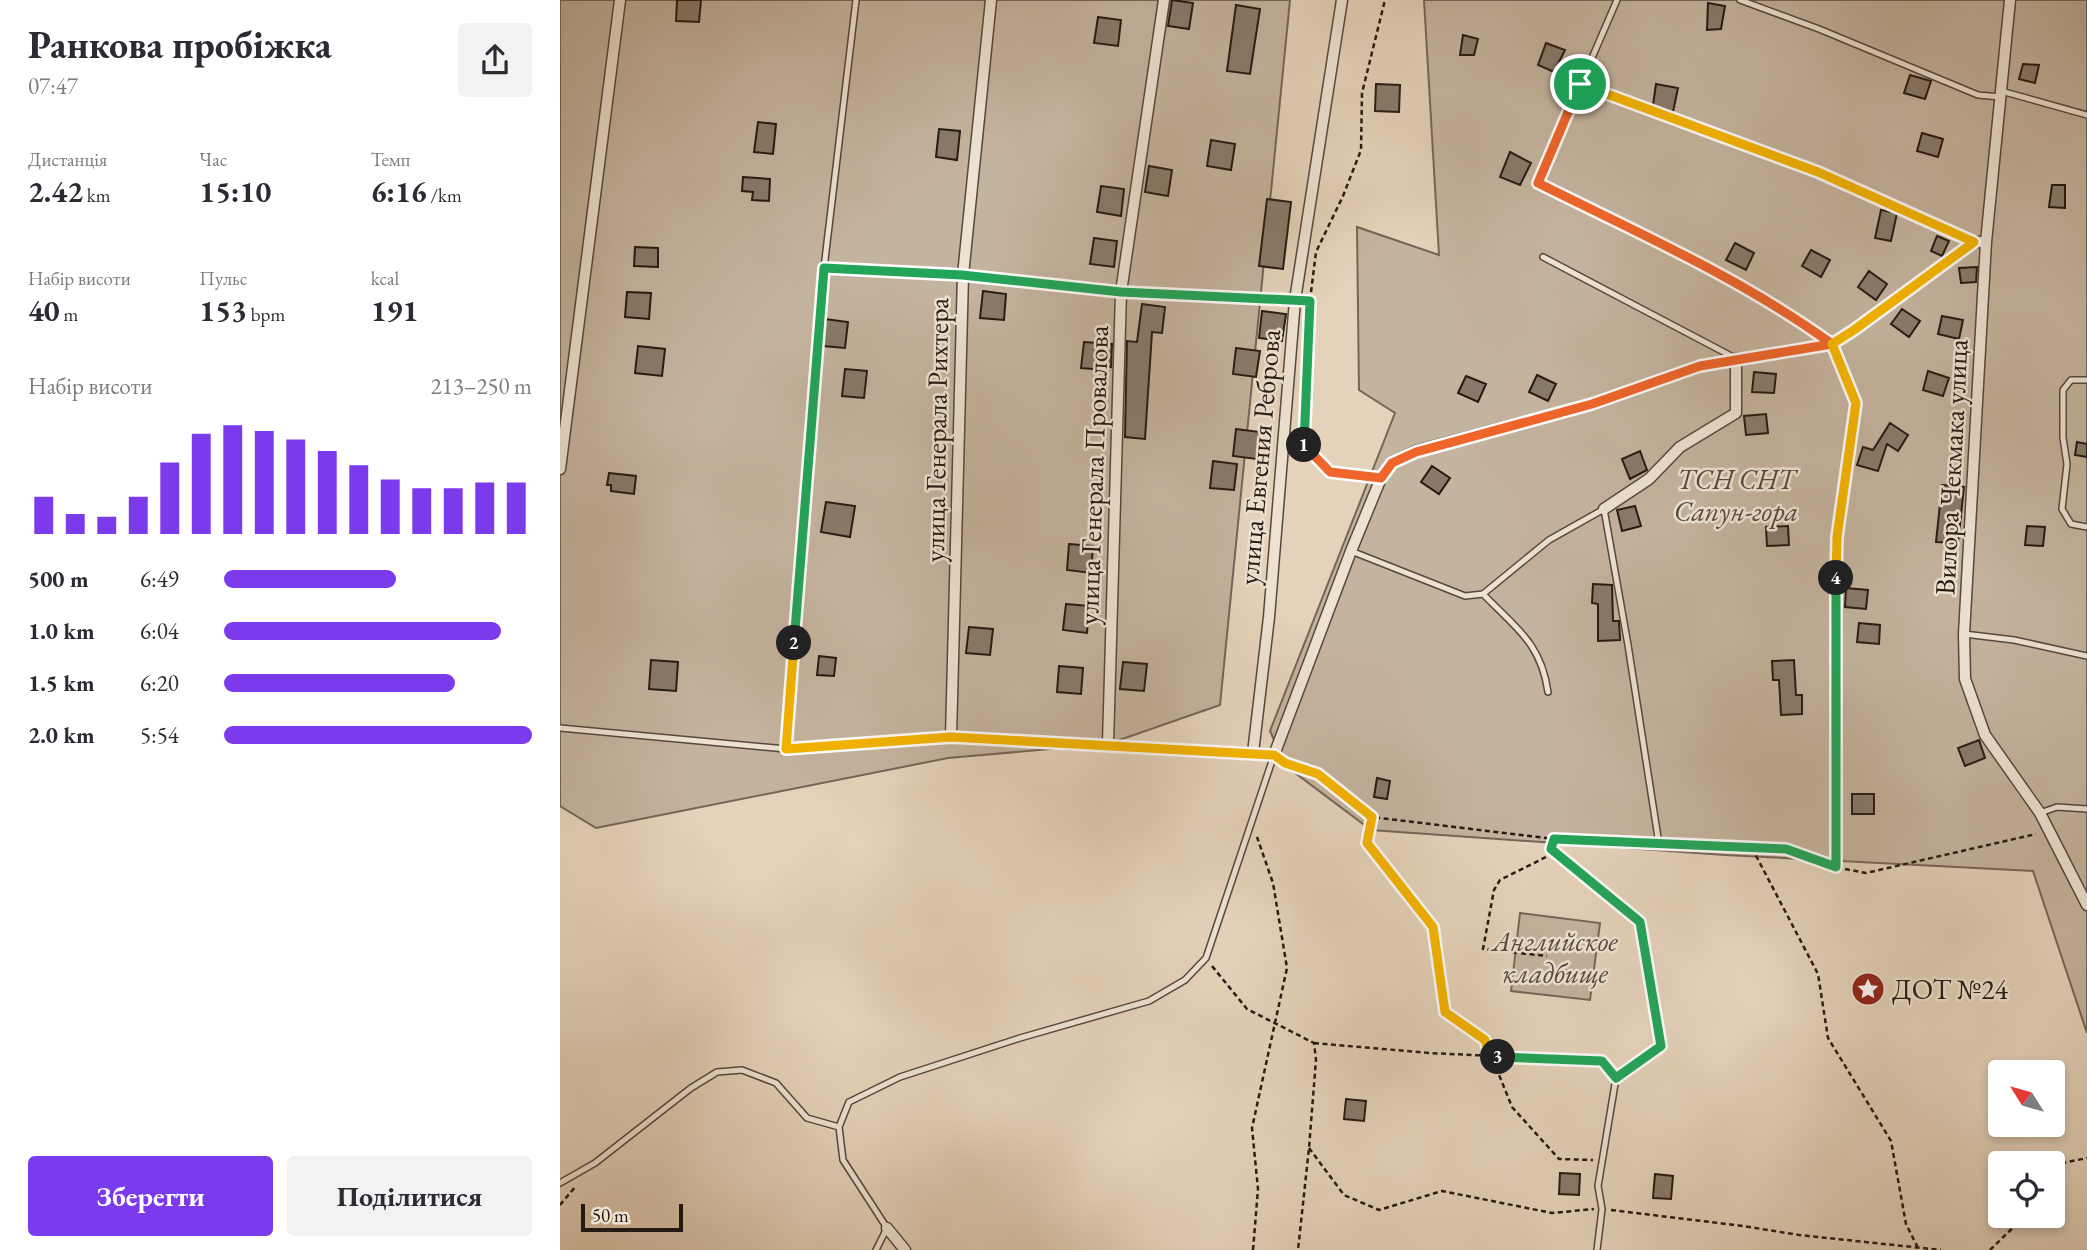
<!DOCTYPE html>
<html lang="uk">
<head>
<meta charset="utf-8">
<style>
	body { margin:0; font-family:"EB Garamond",serif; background:#f2f2f3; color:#2b2b33; height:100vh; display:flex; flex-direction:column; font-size:26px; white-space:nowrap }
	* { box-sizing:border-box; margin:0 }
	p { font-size:23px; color:#7c7c81 }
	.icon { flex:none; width:38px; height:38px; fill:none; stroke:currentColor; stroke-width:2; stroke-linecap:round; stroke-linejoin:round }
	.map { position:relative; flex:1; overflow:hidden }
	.side { display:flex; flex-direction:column; background:#fff; width:560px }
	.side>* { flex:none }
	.needle { width:46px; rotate:307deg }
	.tools { position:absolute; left:1428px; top:1060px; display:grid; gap:14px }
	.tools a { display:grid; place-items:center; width:77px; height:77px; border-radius:7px; background:#fff; box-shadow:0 4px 10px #0003; font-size:35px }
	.scale { position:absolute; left:21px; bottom:18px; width:102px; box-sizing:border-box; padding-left:7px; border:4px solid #251a13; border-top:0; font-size:19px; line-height:24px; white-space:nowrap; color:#251a13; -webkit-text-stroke:5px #ede2d2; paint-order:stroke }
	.pin { position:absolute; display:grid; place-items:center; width:60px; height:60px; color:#fff; margin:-30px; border:4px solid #fff; border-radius:50%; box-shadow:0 2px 7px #0007 }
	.km { position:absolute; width:35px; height:35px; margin:-18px; border-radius:50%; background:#222; color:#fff; font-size:19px; line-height:35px; text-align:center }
	.round { display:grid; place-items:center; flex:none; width:74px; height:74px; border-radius:7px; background:#f2f2f3 }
	.summary { display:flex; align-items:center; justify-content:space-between; height:119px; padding:0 28px }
	h1 { font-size:38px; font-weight:700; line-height:52px }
	.metrics { display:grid; grid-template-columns:repeat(3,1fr); gap:10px; height:119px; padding:7px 28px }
	.metrics div { display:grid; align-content:center }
	.metrics b { font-size:30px; font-weight:700 }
	.metrics small { font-size:19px; font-weight:400 }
	.metrics p { font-size:19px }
	.chart { height:196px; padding:14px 28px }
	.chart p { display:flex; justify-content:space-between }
	.chart svg { width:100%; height:126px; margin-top:7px; stroke:#7c3aed; stroke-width:6 }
	.action { display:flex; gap:14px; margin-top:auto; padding:14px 28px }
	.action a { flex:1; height:80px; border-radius:7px; background:#7c3aed; color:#fff; font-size:28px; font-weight:700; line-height:80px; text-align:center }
	.action a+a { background:#f2f2f3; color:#2b2b33 }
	ul { padding:0 28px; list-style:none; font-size:23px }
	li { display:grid; grid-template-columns:112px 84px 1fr; align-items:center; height:52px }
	li i { height:18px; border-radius:9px; background:#7c3aed }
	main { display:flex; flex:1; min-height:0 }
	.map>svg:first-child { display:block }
</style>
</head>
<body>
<main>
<section class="side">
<div class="summary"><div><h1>Ранкова пробіжка</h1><p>07:47</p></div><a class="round"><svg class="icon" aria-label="share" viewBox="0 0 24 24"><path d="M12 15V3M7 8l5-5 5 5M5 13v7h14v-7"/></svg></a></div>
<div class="metrics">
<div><p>Дистанція</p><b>2.42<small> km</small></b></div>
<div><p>Час</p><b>15:10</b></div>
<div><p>Темп</p><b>6:16<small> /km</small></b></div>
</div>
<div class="metrics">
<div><p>Набір висоти</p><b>40<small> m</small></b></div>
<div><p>Пульс</p><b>153<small> bpm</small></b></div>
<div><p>kcal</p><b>191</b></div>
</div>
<div class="chart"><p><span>Набір висоти</span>213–250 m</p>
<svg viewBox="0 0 160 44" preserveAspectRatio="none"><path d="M5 44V31M15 44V37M25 44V38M35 44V31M45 44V19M55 44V9M65 44V6M75 44V8M85 44V11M95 44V15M105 44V20M115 44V25M125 44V28M135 44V28M145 44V26M155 44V26"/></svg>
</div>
<ul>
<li><b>500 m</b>6:49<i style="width:56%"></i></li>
<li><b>1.0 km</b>6:04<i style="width:90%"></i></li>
<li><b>1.5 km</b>6:20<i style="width:75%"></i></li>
<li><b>2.0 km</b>5:54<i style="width:100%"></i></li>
</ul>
<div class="action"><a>Зберегти</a><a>Поділитися</a></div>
</section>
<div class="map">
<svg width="1527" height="1250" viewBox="0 0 1527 1250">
	<rect width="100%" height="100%" fill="#e4d2ba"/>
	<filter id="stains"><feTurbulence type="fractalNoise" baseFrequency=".00286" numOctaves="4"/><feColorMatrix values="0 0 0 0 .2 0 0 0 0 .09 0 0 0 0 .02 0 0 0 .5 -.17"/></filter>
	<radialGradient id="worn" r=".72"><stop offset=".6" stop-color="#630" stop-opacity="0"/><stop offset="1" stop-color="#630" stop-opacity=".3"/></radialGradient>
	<path fill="#c4b39e" stroke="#746658" stroke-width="2" d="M0,0H730L660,705L548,744L388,758L36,828L0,806Z
		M864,0H1527V1033L1473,871L1165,855L811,830L726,766L710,731L835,413L799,390L797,227L879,255Z
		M960,913L1040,923L1030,1000L951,991Z"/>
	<path fill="#887a6a" stroke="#251a13" stroke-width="2" d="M117,0H141L139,22L116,21Z
		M612,0L633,3L629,29L608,26Z
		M1148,3L1165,6L1161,29L1147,30Z
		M676,5L700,9L690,74L667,71Z
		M538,17L561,20L558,46L534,43Z
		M903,35L918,39L914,55H900Z
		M986,43L1005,50L994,72L978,65Z
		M1463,64L1479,65L1475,83L1459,79Z
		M1350,75L1371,81L1365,99L1344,93Z
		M816,84L840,85L839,112L815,111Z
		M1096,84L1118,88L1113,112L1093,105Z
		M198,122L216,124L213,154L194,152Z
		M379,129L400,131L397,160L376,157Z
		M1362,133L1383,139L1378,157L1357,151Z
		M651,140L675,144L671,170L647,166Z
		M950,152L971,163L960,185L940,177Z
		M589,166L612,170L608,196L585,192Z
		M183,177L210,179L209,201L192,200L193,192L182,191Z
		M1492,185H1505V208L1489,207Z
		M541,186L564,189L561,216L537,212Z
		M707,199L731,202L723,269L699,266Z
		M1321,210L1337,213L1331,241L1315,238Z
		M1377,236L1389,241L1382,256L1371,251Z
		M534,238L557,241L554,267L530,264Z
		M1175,243L1194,253L1186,270L1166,260Z
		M75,247L98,248V267L74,266Z
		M1251,250L1270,260L1261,277L1242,266Z
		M1417,267L1416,282L1401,283L1399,268Z
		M1309,271L1327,284L1316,300L1298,287Z
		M423,291L446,294L444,320L420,318Z
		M67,292L91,293L89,319L65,317Z
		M582,304L605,307L602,333L592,332L585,439L565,437L567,341L577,342Z
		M1342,309L1360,321L1349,337L1331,324Z
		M702,311L726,314L722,341L699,338Z
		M1382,316L1403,320L1399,339L1378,334Z
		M265,319L288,322L285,348L263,346Z
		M524,342L552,344L551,367L545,366V370L521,368Z
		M78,346L105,349L102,376L75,373Z
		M676,348L700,351L696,377L673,374Z
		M285,369L307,371L304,398L282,396Z
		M1368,371L1389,378L1383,396L1363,390Z
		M1194,372L1216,374L1214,393L1192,392Z
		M977,375L996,384L988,401L969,392Z
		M906,376L926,384L918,402L898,393Z
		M1206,414L1208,433L1186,435L1184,416Z
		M1330,423L1348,435L1338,451L1327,444L1318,471L1297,465L1303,447L1313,450Z
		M676,429L700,432L696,459L673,456Z
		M1517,442L1527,444V457L1515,455Z
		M1080,451L1087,470L1070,479L1062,459Z
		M653,461L677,464L674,490L650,488Z
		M872,466L890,478L879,494L861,482Z
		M49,473L76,476L74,494L51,491V485H47Z
		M1382,485L1404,487L1398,543L1376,542Z
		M266,502L295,506L290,537L261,532Z
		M1075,506L1081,526L1062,531L1057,510Z
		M1228,526L1229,545L1207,546L1206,527Z
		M1467,526L1485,527L1483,546L1465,545Z
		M509,544L533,546L531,573L507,570Z
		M1033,584L1052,585L1053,621H1059L1060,640L1038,641V604L1032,603Z
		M1286,588L1308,590L1306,609L1285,607Z
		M506,604L529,606L527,633L503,630Z
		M1299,623L1320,625L1319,644L1297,642Z
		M409,627L433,629L430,655L406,653Z
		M259,656L276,658L274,676L257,675Z
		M91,660L118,662L116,691L89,689Z
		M1234,660L1236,695H1242V714L1221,715L1219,680H1213L1212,661Z
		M563,662L587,664L584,691L560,689Z
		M499,666L523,668L521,694L497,692Z
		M1419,740L1425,758L1405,766L1398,748Z
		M817,778L830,781L827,799L814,797Z
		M1292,794H1314V814H1292Z
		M786,1099L806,1101L804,1121L784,1119Z
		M1000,1173L1020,1174L1019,1195L999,1194Z
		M1095,1174L1113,1176L1111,1199L1093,1198Z"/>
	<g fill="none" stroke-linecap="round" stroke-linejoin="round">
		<defs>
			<path id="lane" d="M296,0L264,268L226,749L391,737
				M1057,0L978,183L1144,266L1228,312L1272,344L1286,376L1296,403L1277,537L1274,684L1276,867
				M1180,0L1259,29L1418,95L1441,97
				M1020,84L1258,172L1414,242
				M1441,91L1527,115
				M983,257L1175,358
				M264,268L403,275L561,292L750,301
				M1527,380H1511L1503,390V438L1507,464L1502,509L1511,524L1527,527
				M791,551L905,596L923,594L989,540L1044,509L1068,645L1099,844
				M923,594C956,628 981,643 988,692
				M1404,634L1454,640L1527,656
				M0,728L226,749
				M1480,813L1497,807L1527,809
				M991,849L1080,922L1101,1046L1056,1078L1038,1186L1042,1209L1037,1250
				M0,1183L35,1163L131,1088L157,1072L182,1070L216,1083L247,1118L279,1127
				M316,1250L327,1228L283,1160L279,1127L289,1102L340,1077L460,1038L589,1001L625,980L646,958L714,755"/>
			<path id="street" d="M431,0L403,275L391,737L714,755L791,551L821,478L832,463L856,451L1032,404L1140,366L1272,344L1294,330L1414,242H1426
				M1450,0L1426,242L1404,634L1405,679L1425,735L1480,813L1527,905
				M0,469L60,0
				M1044,509L1089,479L1120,447L1176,413V359
				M548,744L561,292L604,0
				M693,753L709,617L735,300L782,0
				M327,1228L345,1250"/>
		</defs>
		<use href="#lane" stroke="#55483d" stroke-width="8"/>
		<use href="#street" stroke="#55483d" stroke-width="13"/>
		<path stroke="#251a13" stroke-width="2.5" stroke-dasharray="5 3.5" stroke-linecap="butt" d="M751,292L756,252L783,196L801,150L802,93L825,0
			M750,309L744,447L770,472L810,476
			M722,761L758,774L812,817L994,839L1089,843
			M812,817L807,843L873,927L885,1012L925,1040L952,1107L999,1159L1033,1160
			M1106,844L1226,849L1268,864
			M1192,848L1258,974L1268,1038L1331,1141L1346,1224L1359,1250
			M986,857L940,880L934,890L923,949L987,956
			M1285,869L1306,873L1476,834
			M652,966L687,1009L754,1043L756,1060L749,1148L738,1250
			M754,1043L869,1053L1042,1061L1049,1070
			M749,1148L784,1195L819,1210L882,1191L992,1213L1034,1209
			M1493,1165L1527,1158
			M0,1205L16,1186
			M1051,1210L1183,1226L1239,1235L1381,1250
			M693,1250L698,1189L692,1128L727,968L713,883L697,837
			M1430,1250L1465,1216"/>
		<use href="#lane" stroke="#ede2d2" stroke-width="5"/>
		<use href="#street" stroke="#ede2d2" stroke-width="10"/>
	</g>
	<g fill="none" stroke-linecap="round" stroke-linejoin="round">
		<defs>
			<path id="split-1" d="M744,445L770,472L821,478L832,463L856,452L1032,404L1140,366L1272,344C1181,278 1078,233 978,183L1020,84"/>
			<path id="split-2" d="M234,643L264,268L402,275L561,292L750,301L744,445"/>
			<path id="split-3" d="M234,643L226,749L391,737L714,755L725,763L758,774L812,817L807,843L873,927L885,1012L925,1040L930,1056L938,1057"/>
			<path id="split-4" d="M938,1057L1042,1061L1056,1078L1101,1046L1080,922L991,849L994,839L1226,849L1276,867V578"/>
			<path id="split-5" d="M1020,84L1258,172L1414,242L1294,330L1272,344L1296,403L1277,537L1276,578"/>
		</defs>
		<use href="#split-1" stroke="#fff" stroke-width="14"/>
		<use href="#split-2" stroke="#fff" stroke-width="14"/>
		<use href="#split-3" stroke="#fff" stroke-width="14"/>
		<use href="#split-4" stroke="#fff" stroke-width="14"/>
		<use href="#split-5" stroke="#fff" stroke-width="14"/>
		<use href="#split-1" stroke="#f0652b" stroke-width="9"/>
		<use href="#split-2" stroke="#22a559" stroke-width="9"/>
		<use href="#split-3" stroke="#f5b400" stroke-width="9"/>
		<use href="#split-4" stroke="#22a559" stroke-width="9"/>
		<use href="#split-5" stroke="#f5b400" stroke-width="9"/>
	</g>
	<defs>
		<symbol id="sight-disc" viewBox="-11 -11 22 22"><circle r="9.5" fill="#8f2418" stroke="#ede2d2"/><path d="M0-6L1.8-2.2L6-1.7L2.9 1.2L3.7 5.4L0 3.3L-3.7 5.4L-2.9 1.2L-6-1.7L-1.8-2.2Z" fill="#fff"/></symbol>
	</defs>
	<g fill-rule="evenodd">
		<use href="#sight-disc" x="1289" y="970" width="38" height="38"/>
	</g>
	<g text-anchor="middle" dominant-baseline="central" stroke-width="5" stroke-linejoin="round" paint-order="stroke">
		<g font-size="28" fill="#251a13" stroke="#ede2d2">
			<text transform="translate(376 430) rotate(-89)">улица Генерала Рихтера</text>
			<text transform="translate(699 457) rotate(-85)">улица Евгения Реброва</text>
			<text transform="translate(1391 467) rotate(-87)">Вилора Чекмака улица</text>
			<text transform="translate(533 475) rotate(-88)">улица Генерала Провалова</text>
		</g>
		<g font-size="28" font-style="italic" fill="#55483d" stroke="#ede2d2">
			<text x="1176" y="479">ТСН СНТ<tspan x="1176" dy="32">Сапун-гора</tspan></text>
			<text x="995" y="941">Английское<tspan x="995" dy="32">кладбище</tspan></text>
		</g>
		<g font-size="28" fill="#251a13" stroke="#ede2d2" text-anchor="start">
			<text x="1332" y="989">ДОТ №24</text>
		</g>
	</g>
	<rect width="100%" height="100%" filter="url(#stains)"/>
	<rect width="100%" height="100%" fill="url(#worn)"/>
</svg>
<div class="tools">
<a><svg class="needle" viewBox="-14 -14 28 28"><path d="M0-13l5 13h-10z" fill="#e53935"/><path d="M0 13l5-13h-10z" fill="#7c7c81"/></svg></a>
<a><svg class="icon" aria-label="locate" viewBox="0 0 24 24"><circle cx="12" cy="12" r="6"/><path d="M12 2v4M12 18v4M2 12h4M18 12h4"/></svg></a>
</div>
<div class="scale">50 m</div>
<div class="pin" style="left:1020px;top:84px;background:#1e9e55"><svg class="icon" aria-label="arrive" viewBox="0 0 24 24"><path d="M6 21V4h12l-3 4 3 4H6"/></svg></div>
<b class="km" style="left:744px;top:445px">1</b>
<b class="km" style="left:234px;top:643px">2</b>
<b class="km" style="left:938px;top:1057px">3</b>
<b class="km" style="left:1276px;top:578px">4</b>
</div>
</main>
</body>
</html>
